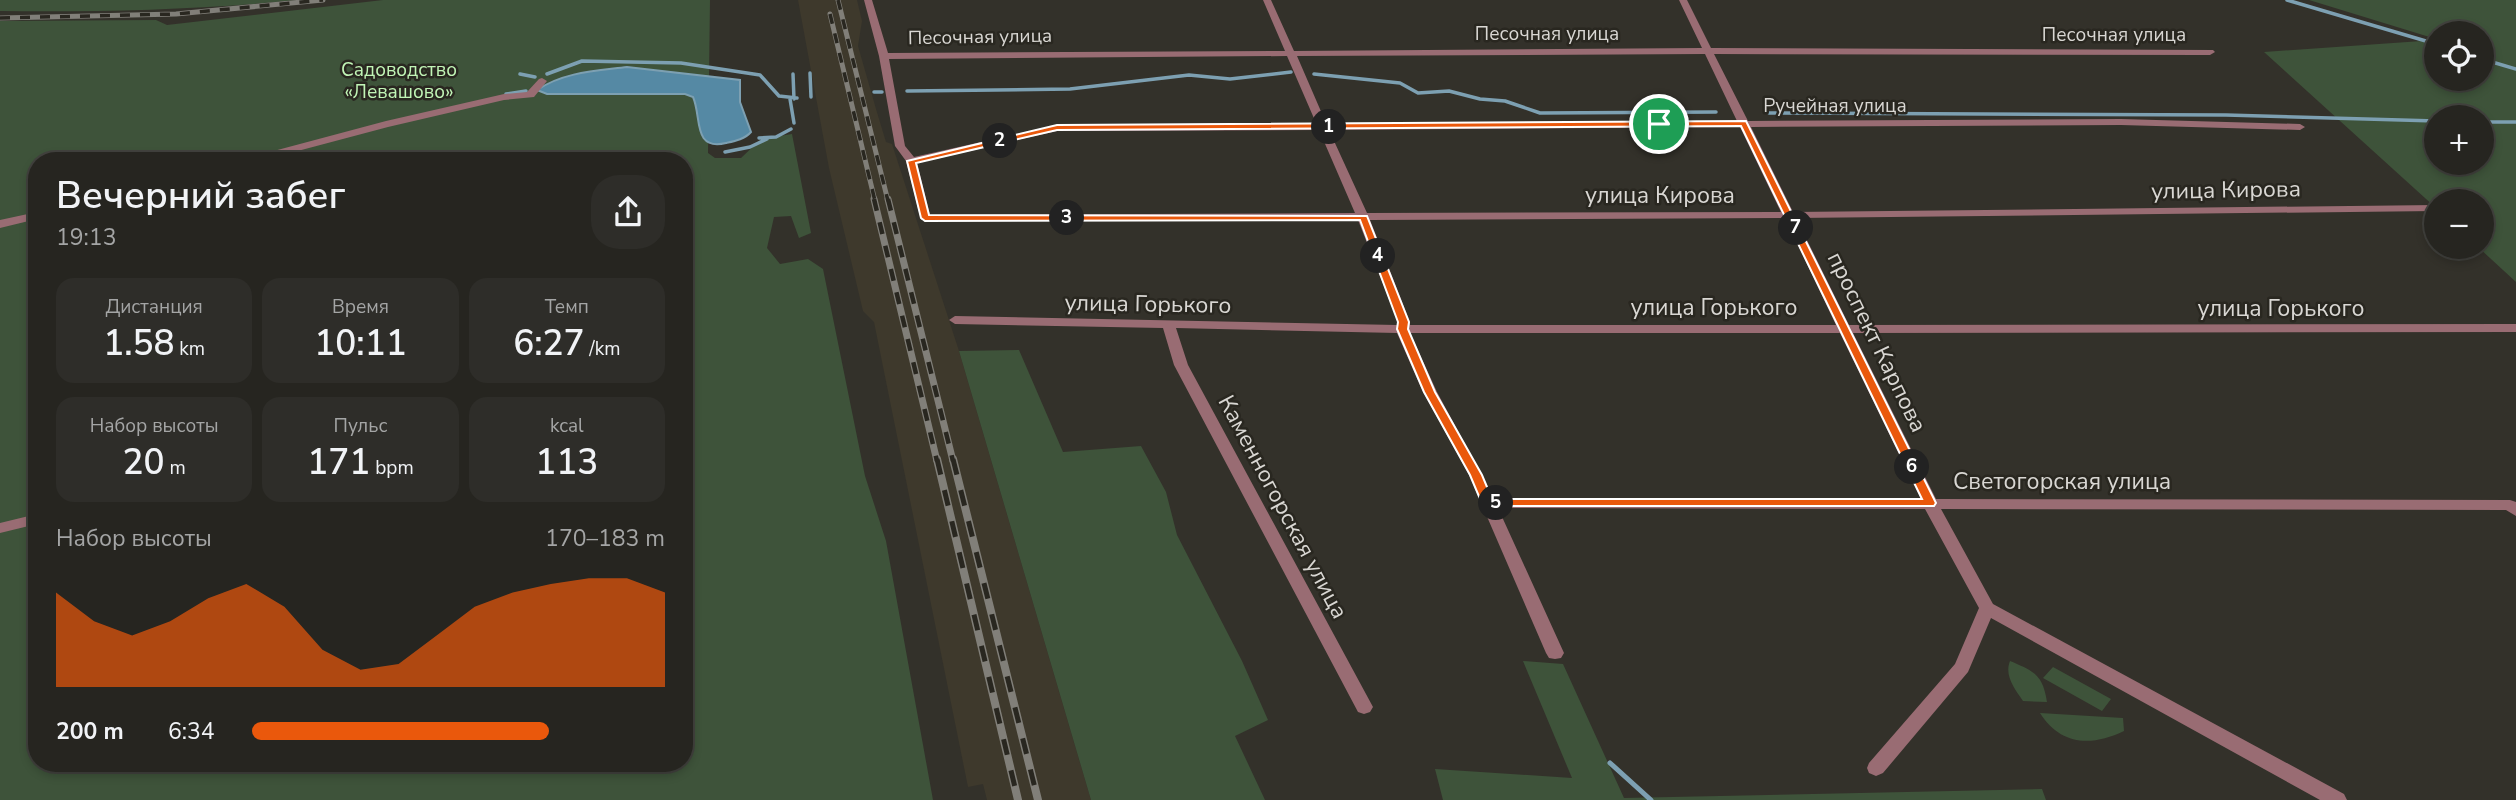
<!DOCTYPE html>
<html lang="ru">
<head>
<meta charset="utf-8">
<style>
	body { margin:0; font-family:"Nunito Sans",sans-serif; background:#2e2d29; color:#f1f3f6; height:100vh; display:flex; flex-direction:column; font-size:26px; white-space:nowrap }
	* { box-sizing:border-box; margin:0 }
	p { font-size:23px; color:#a4a5a5 }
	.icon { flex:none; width:38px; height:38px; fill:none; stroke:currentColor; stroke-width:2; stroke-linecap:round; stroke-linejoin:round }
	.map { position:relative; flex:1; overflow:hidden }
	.panel { position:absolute; left:28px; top:152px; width:665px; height:620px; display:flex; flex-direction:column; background:#262520; border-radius:28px; box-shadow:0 4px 10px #0003,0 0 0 2px #42423e }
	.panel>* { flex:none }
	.controls { position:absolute; left:2424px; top:21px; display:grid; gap:14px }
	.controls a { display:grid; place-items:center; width:70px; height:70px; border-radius:50%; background:#262520; box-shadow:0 4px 10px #0003,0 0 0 2px #42423e; font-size:35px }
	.pin { position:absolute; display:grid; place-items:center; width:60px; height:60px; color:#fff; margin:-30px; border:4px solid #fff; border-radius:50%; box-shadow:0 2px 7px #0007 }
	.km { position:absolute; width:35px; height:35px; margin:-18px; border-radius:50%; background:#222; color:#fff; font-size:19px; line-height:35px; text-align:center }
	.round { display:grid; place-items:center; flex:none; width:74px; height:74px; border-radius:28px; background:#2e2d29 }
	.overview { display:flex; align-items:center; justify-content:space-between; height:119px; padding:0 28px }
	h1 { font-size:38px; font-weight:600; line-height:52px }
	.figures { display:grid; grid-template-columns:repeat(3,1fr); gap:10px; height:119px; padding:7px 28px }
	.figures div { display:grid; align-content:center; border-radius:18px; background:#2e2d29; text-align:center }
	.figures b { font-size:35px; font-weight:600 }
	.figures small { font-size:19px; font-weight:400 }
	.figures p { font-size:19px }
	.chart { height:196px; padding:14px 28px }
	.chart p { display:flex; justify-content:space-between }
	.chart svg { width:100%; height:126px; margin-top:7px; fill:#ea580c; opacity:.7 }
	ul { padding:0 28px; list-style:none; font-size:23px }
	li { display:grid; grid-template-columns:112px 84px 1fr; align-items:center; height:52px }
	li i { height:18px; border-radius:9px; background:#ea580c }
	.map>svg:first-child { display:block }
</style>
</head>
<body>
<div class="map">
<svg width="2516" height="800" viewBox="0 0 2516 800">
	<rect width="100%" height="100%" fill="#33312a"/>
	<path fill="#3e392c" d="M798,0H857L862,21L858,46L876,109L886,142L892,144L959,351L1091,800H987L983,784L968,787L874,322L863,311L829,168Z"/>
	<path fill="#3e533a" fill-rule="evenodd" d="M0,0H297C198,10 100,12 0,11Z
		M383,0H710L708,153L715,158H741L761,139L792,134L811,233L799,238L791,216L774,217L767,248L780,264L808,259L823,269L865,476L886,541L933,800H0V21L156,20L167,25ZM37,161H684V345L692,363L684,361V763H37Z
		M2309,0H2516V282L2478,247H2482V201H2436V208L2264,52L2436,40V79H2482V33H2436V39ZM2436,117H2482V163H2436Z
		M1019,350L1063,452L1141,446L1166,492L1177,535L1242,661L1268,720L1235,736L1265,800H1091L959,351Z
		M1523,661L1563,664L1624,798L2042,789L2046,800H1443L1435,769L1572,778Z
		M2010,661C2034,671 2043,675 2047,702L2023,701C2015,689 2004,676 2010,661Z
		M2053,667L2111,699L2102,711L2043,678Z
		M2040,713L2123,718L2124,731C2091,747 2060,745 2040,713Z"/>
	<path fill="#5589a4" stroke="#7da0b2" stroke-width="2" d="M627,67L740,80V102L751,132C745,139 735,141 726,143C692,151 702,117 693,97L685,94H547L537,90C564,72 595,71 627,67Z"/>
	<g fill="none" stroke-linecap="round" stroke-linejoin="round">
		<path stroke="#7da0b2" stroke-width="3.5" d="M2287,0L2436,44
			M2482,59L2516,69
			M810,73L811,97
			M520,74L535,77
			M547,74L582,61L681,63L760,75L779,96L797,98
			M793,74L794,99
			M1314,74L1400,83L1418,93L1449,91L1480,99L1505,101L1540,113L1716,112
			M907,91L1070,89L1189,75L1230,79L1291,72
			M874,92H882
			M506,94L526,91
			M790,99L794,123
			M1769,113L2226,115L2436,121
			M2482,122H2516
			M759,138L776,137L791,129
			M725,152L750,147L767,139"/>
		<path stroke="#7da0b2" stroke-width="5" d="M1610,763L1651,800"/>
		<path fill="#996c73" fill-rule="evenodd" d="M864,0H872L888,53L1285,51L1263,0H1271L1294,51L1702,48L1679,0H1687L1711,48L2213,50L2215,52L2210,55L1714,54L1748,121L2121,119L2300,124L2305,127L2300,130L2121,125L1751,127L1793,212L2436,205V211L1796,218L1849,325L2516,324V332L1853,333L1936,499L2510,500L2516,502V516L2506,510L1941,509L1993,604L2344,794L2347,800H2320L1991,618L1968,672L1883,773L1876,776L1869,773L1867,768L1869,763L1955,664L1979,608L1925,509L1498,508L1564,653L1561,658L1555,659L1549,658L1546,653L1469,475L1423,392L1397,333L1176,328L1188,365L1373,707L1370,712L1364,714L1358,712L1174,365L1163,328L955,324L949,320L955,316L1397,325L1398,322L1358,220H921L906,161L895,146L879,56ZM1705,54L1737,121L1326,123L1297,56ZM1287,56L1316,123L1057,125L914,157L905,146L889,59ZM1740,127L1781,212L1367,213L1329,130ZM1319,130L1355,213L930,215L917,163L1057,131ZM1785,218L1836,325H1410V322L1370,220ZM1410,333H1840L1921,499L1494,498L1437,392Z
			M542,78L547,81L534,97L504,100L388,127L260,161H243L244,159L386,121L504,94L527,92L539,79Z
			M37,212V219L0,228V220Z
			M37,514V524L0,533V523Z"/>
		<defs>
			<path id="rail-far2" d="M838,0L888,201
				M830,14L875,201
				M0,18L176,14L323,0"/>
			<path id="rail-far1" d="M874,199L937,461
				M888,199L953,461"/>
			<path id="rail" d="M937,459L1018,800
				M953,459L1038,800"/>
		</defs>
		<use href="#rail-far2" stroke="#817f79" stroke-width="5"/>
		<use href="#rail-far1" stroke="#817f79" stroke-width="7"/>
		<use href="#rail" stroke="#817f79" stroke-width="8"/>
		<use href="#rail-far2" stroke="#292720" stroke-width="3.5" stroke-dasharray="10" stroke-linecap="butt"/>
		<use href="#rail-far1" stroke="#292720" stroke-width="4.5" stroke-dasharray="12" stroke-linecap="butt"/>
		<use href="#rail" stroke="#292720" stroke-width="5" stroke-dasharray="16" stroke-linecap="butt"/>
	</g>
	<path fill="#ea580c" stroke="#fff" stroke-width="2" fill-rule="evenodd" d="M1746,121L1936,503L1934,506H1483L1470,475L1424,392L1397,329L1398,322L1360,220L925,221L921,218L907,161L1057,125ZM1741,126L1922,499H1492L1482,475L1435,392L1408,329L1409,322L1367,216L929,215L916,163L1057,130Z"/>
	<g text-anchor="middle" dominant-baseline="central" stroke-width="5" stroke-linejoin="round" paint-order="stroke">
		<g font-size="19" fill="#d9d7d3" stroke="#292720">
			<text x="1547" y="34">Песочная улица</text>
			<text x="2114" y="35">Песочная улица</text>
			<text transform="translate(980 37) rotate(-1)">Песочная улица</text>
			<text x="1835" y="106">Ручейная улица</text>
		</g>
		<g font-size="19" fill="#c1f5b6" stroke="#292720">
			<text x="399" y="70">Садоводство<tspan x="399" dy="22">«Левашово»</tspan></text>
		</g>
		<g font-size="23" fill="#d9d7d3" stroke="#292720">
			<text transform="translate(2226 190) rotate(-1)">улица Кирова</text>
			<text x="1660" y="195">улица Кирова</text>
			<text transform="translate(1148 304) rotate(1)">улица Горького</text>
			<text x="1714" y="307">улица Горького</text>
			<text x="2281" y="308">улица Горького</text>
			<text transform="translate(1877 342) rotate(64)">проспект Карпова</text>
			<text x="2062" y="481">Светогорская улица</text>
			<text transform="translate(1283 507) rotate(62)">Каменногорская улица</text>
		</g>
	</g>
</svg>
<div class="controls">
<a><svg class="icon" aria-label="locate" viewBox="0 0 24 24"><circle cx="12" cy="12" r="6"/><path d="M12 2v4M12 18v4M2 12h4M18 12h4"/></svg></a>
<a>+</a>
<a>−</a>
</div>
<div class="pin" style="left:1659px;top:124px;background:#1e9e55"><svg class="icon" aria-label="arrive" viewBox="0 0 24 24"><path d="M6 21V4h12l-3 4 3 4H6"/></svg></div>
<b class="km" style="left:1329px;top:127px">1</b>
<b class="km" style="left:1000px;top:141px">2</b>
<b class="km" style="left:1067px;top:218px">3</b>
<b class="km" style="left:1378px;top:256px">4</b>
<b class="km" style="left:1496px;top:503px">5</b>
<b class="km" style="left:1912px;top:467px">6</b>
<b class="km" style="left:1796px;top:228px">7</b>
<section class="panel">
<div class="overview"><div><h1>Вечерний забег</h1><p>19:13</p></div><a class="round"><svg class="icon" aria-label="share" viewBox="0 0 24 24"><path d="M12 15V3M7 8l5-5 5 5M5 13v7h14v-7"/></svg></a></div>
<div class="figures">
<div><p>Дистанция</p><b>1.58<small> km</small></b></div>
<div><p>Время</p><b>10:11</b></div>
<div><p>Темп</p><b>6:27<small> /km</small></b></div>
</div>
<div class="figures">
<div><p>Набор высоты</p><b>20<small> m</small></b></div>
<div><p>Пульс</p><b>171<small> bpm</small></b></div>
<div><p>kcal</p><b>113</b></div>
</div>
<div class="chart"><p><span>Набор высоты</span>170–183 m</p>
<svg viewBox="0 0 160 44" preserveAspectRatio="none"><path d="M0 44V11L10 21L20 26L30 21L40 13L50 8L60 16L70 31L80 38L90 36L100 26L110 16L120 11L130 8L140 6L150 6L160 11V44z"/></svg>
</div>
<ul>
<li><b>200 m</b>6:34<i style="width:72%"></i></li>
</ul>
</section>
</div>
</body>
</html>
